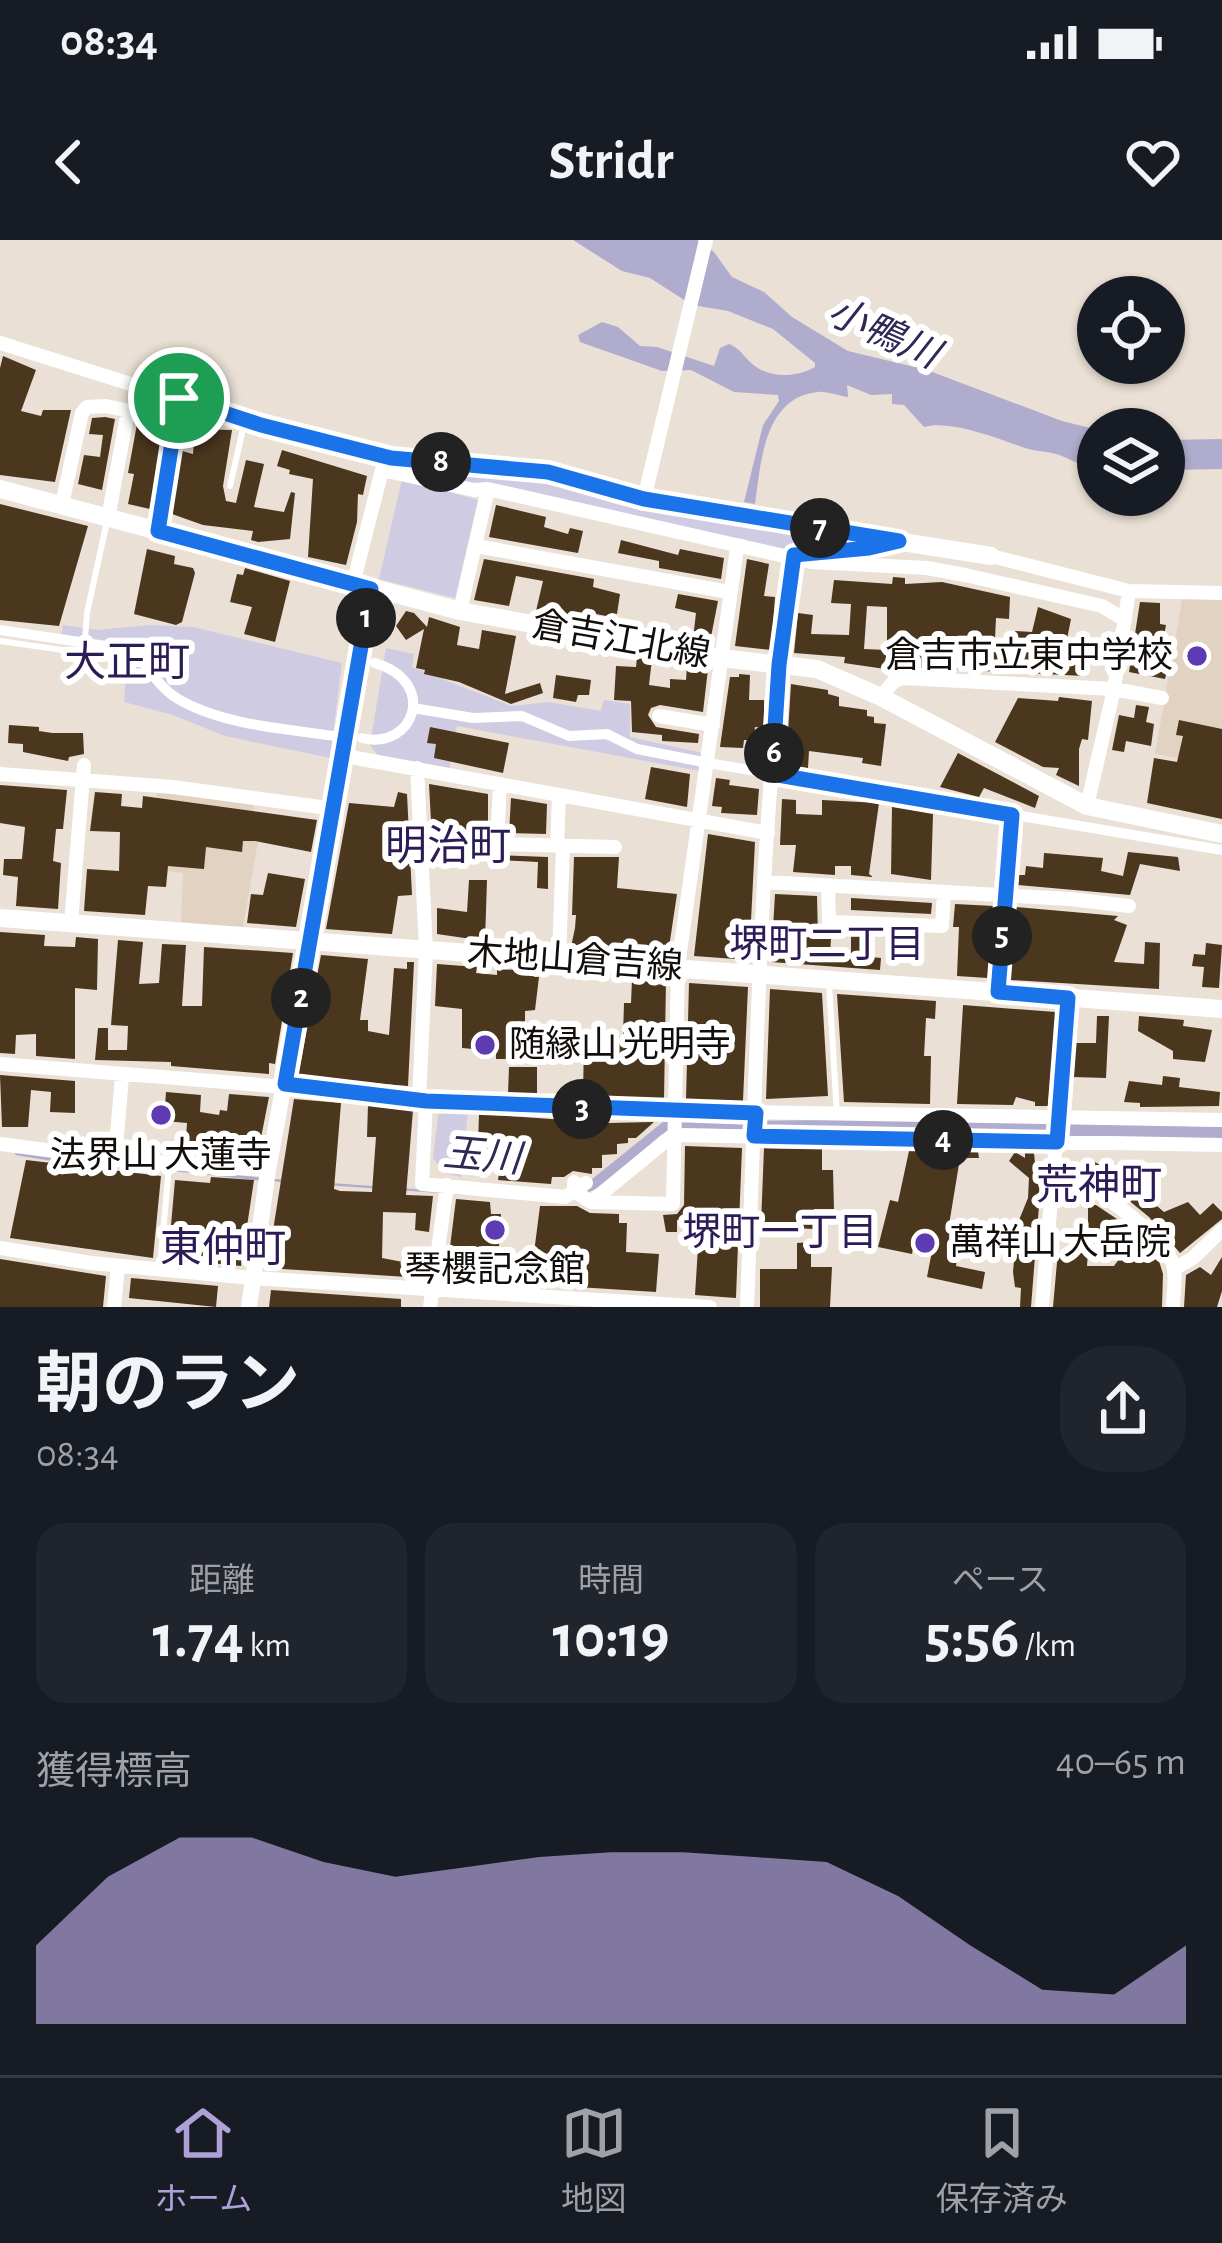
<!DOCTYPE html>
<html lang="ja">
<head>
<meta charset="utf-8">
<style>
	body { margin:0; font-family:"Alegreya Sans","Noto Sans JP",sans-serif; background:#20242c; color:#f1f3f6; height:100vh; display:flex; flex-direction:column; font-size:45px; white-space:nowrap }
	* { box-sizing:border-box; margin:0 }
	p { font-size:39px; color:#9ea1a6 }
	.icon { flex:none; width:66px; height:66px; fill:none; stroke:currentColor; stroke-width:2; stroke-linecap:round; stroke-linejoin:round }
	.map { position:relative; height:1067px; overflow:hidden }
	.side { display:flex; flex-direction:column; background:#171b24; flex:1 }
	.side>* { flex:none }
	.tools { position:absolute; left:1077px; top:36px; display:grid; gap:24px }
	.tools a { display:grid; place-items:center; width:108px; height:108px; border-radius:50%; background:#171b24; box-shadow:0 3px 9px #0004; font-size:60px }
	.pin { position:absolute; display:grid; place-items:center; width:102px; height:102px; color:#fff; margin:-51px; border:6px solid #fff; border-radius:50%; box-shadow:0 3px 12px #0007 }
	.km { position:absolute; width:60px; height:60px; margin:-30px; border-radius:50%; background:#222; color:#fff; font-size:33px; line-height:60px; text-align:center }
	.round { display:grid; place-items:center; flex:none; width:126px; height:126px; border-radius:48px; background:#20242c }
	.headline { display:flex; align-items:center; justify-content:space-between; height:204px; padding:0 36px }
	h1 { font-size:66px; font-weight:700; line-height:90px }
	.metrics { display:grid; grid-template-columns:repeat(3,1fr); gap:18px; height:204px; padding:12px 36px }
	.metrics div { display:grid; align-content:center; border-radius:30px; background:#20242c; text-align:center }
	.metrics b { font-size:60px; font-weight:700 }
	.metrics small { font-size:33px; font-weight:400 }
	.metrics p { font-size:33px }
	.chart { height:336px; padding:24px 36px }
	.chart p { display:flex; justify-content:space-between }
	.chart svg { width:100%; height:216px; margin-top:12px; fill:#afa0d8; opacity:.7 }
	.status { display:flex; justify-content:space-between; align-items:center; height:84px; padding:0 60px; background:#171b24; direction:ltr }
	.status svg { height:33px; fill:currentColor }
	header { display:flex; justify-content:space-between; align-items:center; height:156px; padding:0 36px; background:#171b24; font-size:54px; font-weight:700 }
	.menu { display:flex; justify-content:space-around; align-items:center; height:168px; border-top:3px solid #363941; background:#171b24; font-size:33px; color:#9ea1a6 }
	.menu a { display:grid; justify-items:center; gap:6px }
	.menu .current { color:#afa0d8 }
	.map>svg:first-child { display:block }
</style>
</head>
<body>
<div class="status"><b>08:34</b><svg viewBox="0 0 49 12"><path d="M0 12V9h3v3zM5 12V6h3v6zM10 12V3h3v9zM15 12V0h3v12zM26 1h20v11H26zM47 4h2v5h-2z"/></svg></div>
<header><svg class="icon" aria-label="back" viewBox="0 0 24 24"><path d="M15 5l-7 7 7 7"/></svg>Stridr<svg class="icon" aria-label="heart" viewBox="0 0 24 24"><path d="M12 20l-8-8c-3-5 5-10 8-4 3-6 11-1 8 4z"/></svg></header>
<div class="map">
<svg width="1222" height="1067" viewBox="0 0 1222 1067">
	<rect width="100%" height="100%" fill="#eae0d5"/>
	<path fill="#e2d2c2" d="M1183,354L1222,355V526L1155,514Z
		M157,551L254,565L252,587L260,590L243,687L181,683L183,633L152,629Z"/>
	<path fill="#cecbe3" d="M413,228L555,245L615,264L795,294L791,312L748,306L746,299L736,298L734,303L483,243L461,244Z
		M402,239L478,260L455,358L379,339Z
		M63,385L98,390L150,385L193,387L342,423L330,518L225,496L173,475L124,462L127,416L60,404Z
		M386,408L414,414L412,427L511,466L549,462L601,471L604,460L630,464V497L703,513L700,531L457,486L449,530L378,515L370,505Z
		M439,868L468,870L461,937L444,933L433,918Z"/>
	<path fill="#b0accd" d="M573,0H697L714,12L732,37L764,52L792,77L848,111L927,130L1062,181L1098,190V226C1082,227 1076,222 1062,216C1051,211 1037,212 1025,208C1000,199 949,179 924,187L904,165L892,164V154L871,155L847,145L848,157C839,156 826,151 818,152C764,157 761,222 755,264L744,262L763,185L779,161L778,155L734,152L691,130L662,131L580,102L578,95L602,82L618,87L640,106L657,107L714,126L720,108L729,104C739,108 742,114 750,122C767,139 796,138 815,127V123L773,89L728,71L692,65L650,38L622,31Z
		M1222,199V229L1164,230V200Z
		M907,879L1222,887V899L680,888L661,895L600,947L566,962L254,940L56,918L276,939L566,960L663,882Z"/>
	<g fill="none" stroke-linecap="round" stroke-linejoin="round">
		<path stroke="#b0accd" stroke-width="4.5" d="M148,156L177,167
			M17,913L60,920"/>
	</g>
	<path fill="#4b361e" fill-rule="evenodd" d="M3,116L36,130L21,171L41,176L43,170H71L55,242L0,235V128Z
		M105,177L115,179L102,250L78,244L84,215L100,217L103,195L89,194L92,178Z
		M137,184L163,190L150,269L128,264L134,234L128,233Z
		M195,189L232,190L223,246L226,261L236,263L246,220L264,224L254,267L284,272L291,252L295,253L290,299L258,302L251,300L253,291L203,285L172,274L182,211L193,214Z
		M282,210L367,236L363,255L358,254L357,282L346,325L308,317L313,239L289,234L290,230L277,226Z
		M0,264L88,286L59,386L0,380Z
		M496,265L546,277L544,287L568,294L570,288L583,291L578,313L489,297Z
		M621,300L678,315L680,309L724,318L721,339L659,328V321L618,313Z
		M147,309L175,316L174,324L193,328L195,333L182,382L176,385L134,374Z
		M484,319L594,339L593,347L620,354L617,374L612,373L611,377L586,372L585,380L536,371L543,341L516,336L509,366L474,360Z
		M747,319L769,324L764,356L775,357L771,410L735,406Z
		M245,328L290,341L275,402L244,394L252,367L230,362L237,334L243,335Z
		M893,337L905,338V344L942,342L1010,357L1009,379L996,378L995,399L1015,400V391L1032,392L1038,367L1071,379L1066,404L1089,408L1084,436L904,427L885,429L844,423L845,417L794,413L798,373L813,375L811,394L849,395L851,364L831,363L834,340L892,344ZM867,366L887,367V410L864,409Z
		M678,354L718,361L710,402L693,399L696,373L675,368Z
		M1140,362L1160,363V384L1166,385L1162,406L1172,409L1165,439L1129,432Z
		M406,371L414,373L427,387L429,377L460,387L457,405L479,409L482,390L516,396L505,454L540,443L543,453L511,464L459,442L424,434L425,430L416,428L424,389L406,400L396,386Z
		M637,417L652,419L649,445L670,448V439L686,440L687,426L708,429L703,472L660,465L651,468L648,475L656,487L699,494L698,503L662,501V495L632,492L631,461L614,460L616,426L636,427Z
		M739,434L750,435L749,460H764V488L755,487L754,501L744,500L743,508L720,507L730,437H739Z
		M556,435L591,440L589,455H578L576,462L553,458Z
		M791,444L828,450V454L839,457V466L867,470V476L874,477V483L886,484L881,526L862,523L863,518L809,511L808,528L786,526Z
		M1059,457L1092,461L1088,500L1082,499L1079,509V546L1056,535L1059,528L1043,527L995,502L1018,458L1058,461Z
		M1136,465L1149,467L1146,482L1154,484L1151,506L1126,501L1124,512L1112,510L1119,475L1134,478Z
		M1179,480L1222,489V579L1147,563L1154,518L1177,522L1183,496L1176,495Z
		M9,485L39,487V491L52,493H83L84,514L69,517L68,521L23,512V504L8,503Z
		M430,487L509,503L503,533L434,518L436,504L427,503Z
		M958,513L1039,556L1035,568L984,548L979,557L940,547Z
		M651,527L690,534L687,567L645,559Z
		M716,538L730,540L729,545L759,549L757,575L721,573L722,567L712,566Z
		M429,544L488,554V610L497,615L548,617V649L537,648L538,622L460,618V598L432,600Z
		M0,545L67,550L63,589H56L53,621L61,623L58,669L16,666L18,637L3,635L4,619H22L25,587L0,583Z
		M95,552L122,554L121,566L142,568L143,556L317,580L311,612L255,601H243L242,612L206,607L204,629L168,626L166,647L148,646L145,675L84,671L87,629L119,631L120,592L90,591Z
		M398,552L407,554L412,655L398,656L392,694L326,689L349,563L394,567Z
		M511,558L547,564L546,594L509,593Z
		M782,559L796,560V574L822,575V560L879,563L869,634L873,637L851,635V626H835V635L793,632L796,605H780Z
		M892,567L933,574L931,640L891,634Z
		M708,594L755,602L749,720L694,716Z
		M1128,612L1178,617L1180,631L1140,624L1130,655L1018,645L1019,635H1025L1026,626L1043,628L1044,613L1103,618L1101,631L1123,636Z
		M574,617H619L617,648L677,654L668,714L571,707L575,688L576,675H572Z
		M268,633L305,639L296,687L247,683L251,654L263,655Z
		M469,640H487L485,701L437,694V668L467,672Z
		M775,654L817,656L818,698L831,699L830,713L851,715V694H861V716L881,718L880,730L771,722Z
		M851,658L932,663L931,674L851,670Z
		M955,664L994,666L988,738L957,736L959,687H953Z
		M1016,667L1118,676L1114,680L1127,685L1114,722L1144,724L1145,702L1160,703L1159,749L1010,740Z
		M0,692L45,695L44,706L75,707L76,697L98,699L97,750L75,748V819L36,816V794L16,795L15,814L0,813Z
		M118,700L143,702L139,744L159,743L162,704L186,705L182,766H202L204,707L293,713L275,824L269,823V834L171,826V822L95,820L98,788H108V810H127L128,786L111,785Z
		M1206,703L1222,705L1219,748L1202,747L1204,727L1192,726L1194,714L1205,715Z
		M321,715L368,719L360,780H368V791L389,795L394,728L407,729V722H414L408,846L298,837Z
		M437,724L477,727L476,733L497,735V729L534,731V737H539L535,770L525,771V805H518V819H496V811L462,808V769L435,766Z
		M632,739L666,741L664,859L583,858L584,797L623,796L624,763H631Z
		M689,743L748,747L743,861L686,860Z
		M770,749L822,753L828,856L766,859Z
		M837,754L936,761L935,779L926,778L924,816H931L930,864L844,862Z
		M963,765L1056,772L1048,866H1035V862L1016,857L1013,865L957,864Z
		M1097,776H1109L1106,838L1073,837L1076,803H1096Z
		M1139,776L1184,780L1183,786L1212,790L1205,822L1173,819V811L1138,791Z
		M509,827H537V856L508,854Z
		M0,835L75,841V873L50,872L51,852L31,850L28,887H2Z
		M1163,836L1180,838L1179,847L1220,852L1219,866L1140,867V863L1124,862L1129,841L1162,845Z
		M166,852L201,855L200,872L219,875L220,870L227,871L229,854L269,857L257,918L185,913L187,883L164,881Z
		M294,859L341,863L334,949L340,951L372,952L376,897H367L368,865L413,870L406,955L433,956L429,992L415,990L416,973L383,972L382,1018L408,1023V1018L425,1019L423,1038L267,1028Z
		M479,874L608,883L654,882L636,898H628V903L617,904V914L602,915V928H592V934L573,931L564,937H552L551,944L498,940L503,906H478Z
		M685,906L742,908L739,984L727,983V980H677V992H666L663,975L677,974L684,965Z
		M764,908L822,909V930H833L834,969H814V989L793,988V984H761Z
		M909,911L978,912L979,918H960L948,991L961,994L956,1026L985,1032L982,1049L927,1037L932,1011L913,1008L912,1014L878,1007L890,960L898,962Z
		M1015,912L1025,918V913H1034L1035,923L1042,928L1031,1067H1020L1021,1048L1015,1047L1013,1032L1017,985L1028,958L1029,938L1009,921Z
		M1087,918L1123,937L1164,972L1188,962L1200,975L1213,963L1222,972V979L1180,1013L1149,977L1094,932L1092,935L1082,929Z
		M26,920L161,936L153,1018L10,998Z
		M211,937L254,940L241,1026L168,1019L175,940L210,943Z
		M456,959L490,962L491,974H501L499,1006H482L480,1041L446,1039Z
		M1088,965H1096L1117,979L1159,1021L1163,1034L1162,1067H1053L1058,1011L1088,1013L1087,1026H1114L1125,1011L1088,987Z
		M540,966H577L590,973L619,974V983H627L626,1012L659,1014L656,1052L530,1044Z
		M811,1002V1027H832L830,1067H760V1029H797V1003Z
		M733,1004H738L736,1058L695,1055L698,1007Z
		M1222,1017V1051L1217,1067H1184L1186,1035L1200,1027L1211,1035Z
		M0,1019L106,1036L103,1067H0Z
		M131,1038L218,1046L216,1067L129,1058Z
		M271,1050L401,1059V1067H269Z"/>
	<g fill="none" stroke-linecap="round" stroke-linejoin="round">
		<path stroke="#fff" stroke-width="6" d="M230,246L245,180
			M0,401L118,418
			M84,413L87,373L107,281
			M829,744L837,874
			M160,1026L169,926"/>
		<path stroke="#fff" stroke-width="10" d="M0,390L132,410C148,426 158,447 178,459C226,487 293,489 347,498
			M413,468L473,478L522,476L569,496L607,494L637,509L708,523L1222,610
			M362,498C414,511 439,442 375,423"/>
		<path stroke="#fff" stroke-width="14" d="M0,103L261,185L391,218L548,232
			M391,218L382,230L474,250L488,249L811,322L927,328L965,335L1102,366L1125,380
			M644,259L706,0
			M62,264L82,173L87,167L106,166L176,181
			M108,278L128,171
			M158,291L179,158
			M476,306L729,352
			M991,316L1129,351L1222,353
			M353,344L382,230
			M460,371L488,249
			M881,457L894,441L903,438L1114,449L1162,458
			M659,476L713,485
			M345,516L768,593
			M417,528L426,709L419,860
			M0,534L173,547L335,569
			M500,544L497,604L615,607
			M1087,566L1114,449L1129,351
			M557,606L559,555
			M765,642L1070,659L1129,666
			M828,646L829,682L942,686L944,652
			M71,683L84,525
			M559,718L563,606
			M998,752L1012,575
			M0,824L560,869L1222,880
			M426,861L422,944L565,957L586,943
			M0,904L115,919L268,930
			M115,919L122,836
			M1054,926C1084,942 1169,994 1174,1029C1176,1041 1173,1055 1173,1067
			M574,942V951L591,962L673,964L678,726L737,308
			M591,962L673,895L1222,905
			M0,1008L91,1023L252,1038L710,1067
			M1174,1029L1193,1018L1222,990
			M114,1067L118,1026
			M430,1067L447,945
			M747,1067C757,816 760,564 794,315L888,303
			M1042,1067L1068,758"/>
		<path stroke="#fff" stroke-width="16" d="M249,1067L268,930L345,516L371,348"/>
		<path stroke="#fff" stroke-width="18" d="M548,232L693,269L991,316
			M0,249L460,371L721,418L817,429L881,457L1087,566L1222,594
			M0,678L1222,769"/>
	</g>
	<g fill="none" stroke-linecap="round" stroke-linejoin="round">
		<defs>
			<path id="route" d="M179,158L261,185L391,218L548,232L644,259L899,301L869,308L794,315L779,425L772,534L1012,575L998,752L1068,758L1057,902L754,896L756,873L426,861L285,844L371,349L158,291Z"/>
		</defs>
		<use href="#route" stroke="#fff" stroke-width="24"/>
		<use href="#route" stroke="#1a73e8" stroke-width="15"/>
	</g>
	<g fill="#5e3bb3" stroke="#fff" stroke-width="4.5">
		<circle cx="1197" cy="416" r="12"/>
		<circle cx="485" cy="805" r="12"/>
		<circle cx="161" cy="875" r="12"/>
		<circle cx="495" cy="990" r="12"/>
		<circle cx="925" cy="1003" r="12"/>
	</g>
	<g text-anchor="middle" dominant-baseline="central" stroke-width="12" stroke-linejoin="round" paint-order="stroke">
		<g font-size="36" fill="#120e0b" stroke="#fff">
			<text transform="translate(621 400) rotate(10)">倉吉江北線</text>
			<text transform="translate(575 720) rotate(4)">木地山倉吉線</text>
		</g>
		<g font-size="36" fill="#120e0b" stroke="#fff" text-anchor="start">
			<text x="1173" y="416" text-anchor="end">倉吉市立東中学校</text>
			<text x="509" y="805">随縁山 光明寺</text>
			<text x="161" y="916" text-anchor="middle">法界山 大蓮寺</text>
			<text x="949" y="1003">萬祥山 大岳院</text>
			<text x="495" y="1030" text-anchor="middle">琴櫻記念館</text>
		</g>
		<g font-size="39" font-style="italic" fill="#322855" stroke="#fff">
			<text transform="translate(883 94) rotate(24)">小鴨川</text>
			<text transform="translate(482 917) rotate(5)">玉川</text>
		</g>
		<g font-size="39" fill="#2b1c56" stroke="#fff">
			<text x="827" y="705">堺町二丁目</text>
			<text x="780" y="993">堺町一丁目</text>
		</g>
		<g font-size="42" fill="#2b1c56" stroke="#fff">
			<text x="127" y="423">大正町</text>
			<text x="448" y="607">明治町</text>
			<text x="1099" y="946">荒神町</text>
			<text x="223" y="1009">東仲町</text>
		</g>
	</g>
</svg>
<div class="tools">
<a><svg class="icon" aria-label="locate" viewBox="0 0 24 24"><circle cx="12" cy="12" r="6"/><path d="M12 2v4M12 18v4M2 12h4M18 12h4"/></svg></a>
<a><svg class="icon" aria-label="layers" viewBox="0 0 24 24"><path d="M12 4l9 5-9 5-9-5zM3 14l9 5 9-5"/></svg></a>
</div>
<div class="pin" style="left:179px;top:158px;background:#1e9e55"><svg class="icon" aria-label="arrive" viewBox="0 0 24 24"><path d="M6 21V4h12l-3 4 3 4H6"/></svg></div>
<b class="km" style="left:366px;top:378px">1</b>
<b class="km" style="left:301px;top:758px">2</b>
<b class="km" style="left:582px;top:869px">3</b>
<b class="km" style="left:943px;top:900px">4</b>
<b class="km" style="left:1002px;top:696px">5</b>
<b class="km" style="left:774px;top:513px">6</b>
<b class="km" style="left:820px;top:288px">7</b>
<b class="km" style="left:441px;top:222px">8</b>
</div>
<section class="side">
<div class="headline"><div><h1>朝のラン</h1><p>08:34</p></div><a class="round"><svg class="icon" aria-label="share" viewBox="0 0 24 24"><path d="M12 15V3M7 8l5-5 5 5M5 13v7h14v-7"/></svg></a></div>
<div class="metrics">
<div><p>距離</p><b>1.74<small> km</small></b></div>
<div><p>時間</p><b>10:19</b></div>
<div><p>ペース</p><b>5:56<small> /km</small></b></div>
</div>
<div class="chart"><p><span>獲得標高</span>40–65 m</p>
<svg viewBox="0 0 160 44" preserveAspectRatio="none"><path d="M0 44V28L10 14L20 6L30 6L40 11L50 14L60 12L70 10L80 9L90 9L100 10L110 11L120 18L130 28L140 37L150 38L160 28V44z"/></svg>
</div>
</section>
<nav class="menu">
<a class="current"><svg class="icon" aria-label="home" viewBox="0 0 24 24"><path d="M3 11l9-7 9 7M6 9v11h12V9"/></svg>ホーム</a>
<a><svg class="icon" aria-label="map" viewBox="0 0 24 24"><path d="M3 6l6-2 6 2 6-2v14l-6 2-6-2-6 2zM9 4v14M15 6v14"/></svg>地図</a>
<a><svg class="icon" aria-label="saved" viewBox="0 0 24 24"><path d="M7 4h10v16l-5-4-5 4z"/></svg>保存済み</a>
</nav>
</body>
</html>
